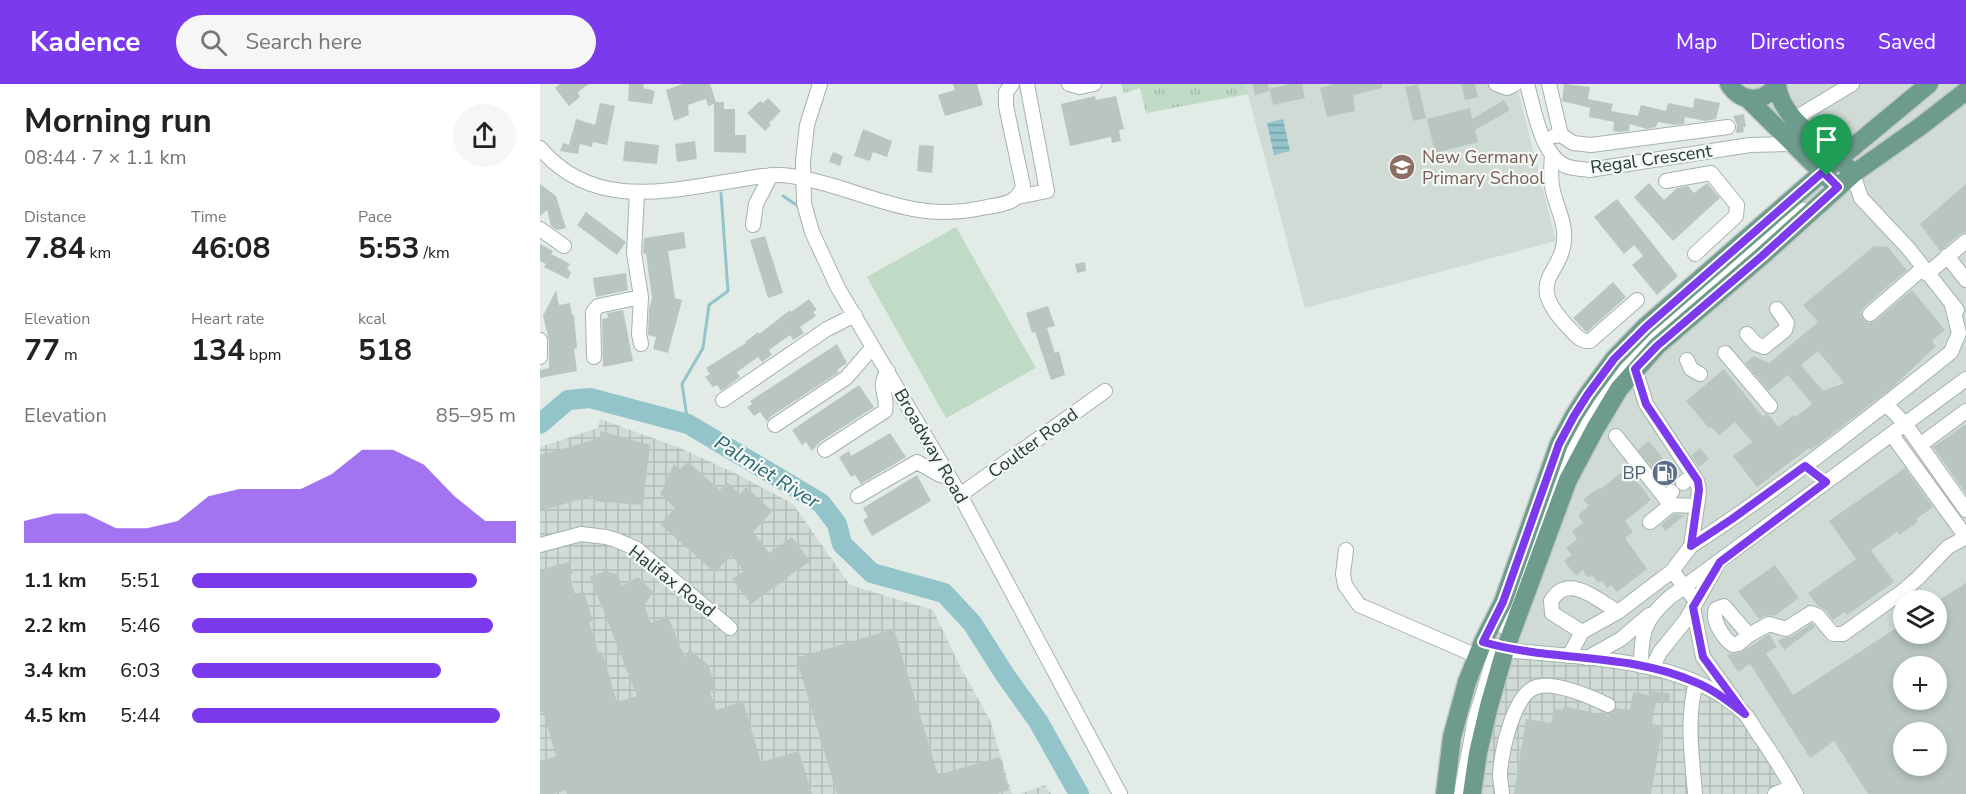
<!DOCTYPE html>
<html lang="en">
<head>
<meta charset="utf-8">
<style>
	body { margin:0; font-family:"Nunito Sans",sans-serif; background:#f6f6f6; color:#222; height:100vh; display:flex; flex-direction:column; font-size:22px; white-space:nowrap }
	* { box-sizing:border-box; margin:0 }
	p { font-size:20px; color:#767676 }
	.icon { flex:none; width:33px; height:33px; fill:none; stroke:currentColor; stroke-width:2; stroke-linecap:round; stroke-linejoin:round }
	.map { position:relative; flex:1; overflow:hidden }
	.panel { display:flex; flex-direction:column; background:#fff; width:540px }
	.panel>* { flex:none }
	.buttons { position:absolute; left:1353px; top:506px; display:grid; gap:12px }
	.buttons a { display:grid; place-items:center; width:54px; height:54px; border-radius:50%; background:#fff; box-shadow:0 3px 9px #0003; font-size:30px }
	.pin { position:absolute; display:grid; place-items:center; width:51px; height:51px; color:#fff; margin:-62px -26px; border-radius:50% 50% 50% 0; rotate:-45deg; box-shadow:0 0 6px #0007 }
	.pin .icon { rotate:45deg }
	.round { display:grid; place-items:center; flex:none; width:63px; height:63px; border-radius:32px; background:#f6f6f6 }
	.head { display:flex; align-items:center; justify-content:space-between; height:102px; padding:0 24px }
	h1 { font-size:33px; font-weight:700; line-height:45px }
	.stats { display:grid; grid-template-columns:repeat(3,1fr); gap:9px; height:102px; padding:6px 24px }
	.stats div { display:grid; align-content:center }
	.stats b { font-size:30px; font-weight:700 }
	.stats small { font-size:16px; font-weight:400 }
	.stats p { font-size:16px }
	.chart { height:168px; padding:12px 24px }
	.chart p { display:flex; justify-content:space-between }
	.chart svg { width:100%; height:108px; margin-top:6px; fill:#7c3aed; opacity:.7 }
	ul { padding:0 24px; list-style:none; font-size:20px }
	li { display:grid; grid-template-columns:96px 72px 1fr; align-items:center; height:45px }
	li i { height:15px; border-radius:8px; background:#7c3aed }
	header { display:flex; align-items:center; gap:36px; box-sizing:border-box; height:84px; padding:0 30px; background:#7c3aed; color:#fff }
	header strong { font-size:28px }
	nav { display:flex; gap:33px; margin-inline-start:auto; font-size:21px }
	.search { width:420px; height:54px; background:#f6f6f6; display:flex; align-items:center; gap:15px; box-sizing:border-box; padding:0 21px; border-radius:33px; color:#767676; font-size:22px }
	main { display:flex; flex:1; min-height:0 }
	.map>svg:first-child { display:block }
</style>
</head>
<body>
<header>
<strong>Kadence</strong>
<div class="search"><svg class="icon" aria-label="search" viewBox="0 0 24 24"><circle cx="10" cy="10" r="6"/><path d="M15 15l6 6"/></svg>Search here</div>
<nav><a>Map</a><a>Directions</a><a>Saved</a></nav>
</header>
<main>
<section class="panel">
<div class="head"><div><h1>Morning run</h1><p>08:44 · 7 × 1.1 km</p></div><a class="round"><svg class="icon" aria-label="share" viewBox="0 0 24 24"><path d="M12 15V3M7 8l5-5 5 5M5 13v7h14v-7"/></svg></a></div>
<div class="stats">
<div><p>Distance</p><b>7.84<small> km</small></b></div>
<div><p>Time</p><b>46:08</b></div>
<div><p>Pace</p><b>5:53<small> /km</small></b></div>
</div>
<div class="stats">
<div><p>Elevation</p><b>77<small> m</small></b></div>
<div><p>Heart rate</p><b>134<small> bpm</small></b></div>
<div><p>kcal</p><b>518</b></div>
</div>
<div class="chart"><p><span>Elevation</span>85–95 m</p>
<svg viewBox="0 0 160 44" preserveAspectRatio="none"><path d="M0 44V35L10 32L20 32L30 38L40 38L50 35L60 25L70 22L80 22L90 22L100 16L110 6L120 6L130 12L140 25L150 35L160 35V44z"/></svg>
</div>
<ul>
<li><b>1.1 km</b>5:51<i style="width:88%"></i></li>
<li><b>2.2 km</b>5:46<i style="width:93%"></i></li>
<li><b>3.4 km</b>6:03<i style="width:77%"></i></li>
<li><b>4.5 km</b>5:44<i style="width:95%"></i></li>
</ul>
</section>
<div class="map">
<svg width="1426" height="710" viewBox="0 0 1426 710">
	<defs>
		<pattern id="industrial-grid" width="8" height="8" patternUnits="userSpaceOnUse" patternTransform="scale(1.5)"><rect width="8" height="8" fill="#d1dbd6"/><path d="M0 4h8M4 0v8" fill="none" stroke="#b3bdb8"/></pattern>
		<pattern id="park-tufts" width="24" height="20" patternUnits="userSpaceOnUse" patternTransform="scale(1.5)"><rect width="24" height="20" fill="#bfdac5"/><path d="M3 7l-1-3M5 7V3M7 7l1-3M15 17l-1-3M17 17v-4M19 17l1-3" fill="none" stroke="#a4bcaa"/></pattern>
		<pattern id="water-rules" width="6" height="5" patternUnits="userSpaceOnUse" patternTransform="scale(1.5)"><rect width="6" height="5" fill="#92c4ca"/><path d="M0 2.5h6" fill="none" stroke="#77a0a5"/></pattern>
	</defs>
	<rect width="100%" height="100%" fill="#e3ebe7"/>
	<path fill="#d1dbd6" fill-rule="evenodd" d="M705,0H975L978,6L1016,157L765,224Z
		M1192,0H1426V710H1255L950,561L1010,388L1283,90ZM1364,516H1396V549H1364ZM1364,582H1396V615H1364ZM1364,648H1396V681H1364Z"/>
	<path fill="url(#industrial-grid)" d="M60,335L140,364L199,391L253,420L310,501L393,526L422,586L450,636L472,710H0V363L58,344Z
		M950,561L1136,591L1205,631L1255,710H919L928,650Z
		M505,701L511,710H479L497,704Z"/>
	<path fill="#bfdac5" d="M416,143L496,284L406,334L327,193Z"/>
	<path fill="url(#park-tufts)" d="M581,0H705L708,10L606,29L600,4L584,9Z"/>
	<path fill="url(#water-rules)" d="M743,35L750,67L734,71L727,39Z"/>
	<g fill="none" stroke-linecap="round" stroke-linejoin="round">
		<path stroke="#92c4ca" stroke-width="3" d="M243,112L258,122
			M148,340L142,300L163,264L169,221L188,207L181,109"/>
		<path stroke="#92c4ca" stroke-width="20" d="M0,340L28,316L50,314L148,340L281,419L297,440L302,460L332,489L404,509L432,539L465,591L498,637L539,710"/>
	</g>
	<path fill="#b9c6c0" fill-rule="evenodd" d="M20,0H49L38,8L40,13L29,22L15,4Z
		M89,0H104L103,4L115,7L112,20L88,17Z
		M143,0H170L176,18H184V25H195V51H206V69L174,68V20L168,22L166,15L148,21L149,31L134,37L126,6Z
		M413,0H437L443,21L405,32L398,11L415,6Z
		M712,0H728L729,5L749,0H762L765,14L733,21L730,7L715,11Z
		M794,0H842V4L813,11L815,27L787,33L780,4Z
		M878,0L886,34L873,37L865,3Z
		M921,0H935L938,13L925,16Z
		M1024,0L1050,3L1048,15L1073,20L1071,27L1098,32L1101,21L1126,27L1128,19L1153,24L1155,14L1180,19L1176,35L1165,37L1145,33L1144,40L1135,41L1118,38L1116,43L1107,45L1090,40L1089,47L1079,48L1073,47L1074,38L1049,33L1050,24L1022,17Z
		M555,12L556,16L576,12L584,45L579,46L581,57L572,59L571,53L530,62L521,20Z
		M228,14L241,27L229,39L231,41L225,47L207,29L220,17L223,19Z
		M964,16L970,26L935,46L938,58L895,69L887,35L930,24L932,35Z
		M60,19L75,22L67,61L53,58L52,63L40,60L38,70L20,67L23,59L29,61L36,35L55,41Z
		M1204,30L1206,43H1203L1204,48L1196,49L1197,41L1193,32Z
		M323,45L352,57L347,73L333,68L330,77L314,72Z
		M85,57L119,61L117,80L83,77Z
		M155,57L157,75L137,78L135,60Z
		M379,61L394,62L392,89L377,87Z
		M293,68L303,72L300,82L289,78Z
		M1109,99L1124,116L1137,104L1148,102L1154,109L1167,99L1180,114L1133,157L1094,113Z
		M0,100L16,112L26,144L17,146L11,142L7,126L0,132Z
		M1426,100V148L1420,150L1400,167L1380,140Z
		M1077,115L1138,192L1117,211L1092,181L1103,172L1094,161L1084,170L1054,133Z
		M46,128L86,158L77,171L37,141Z
		M144,148L146,164L128,167L135,214L142,216L128,269L113,265L116,253L108,251L109,225L112,214L106,170L103,169L104,154Z
		M225,152L243,209L228,214L210,156Z
		M0,160L13,167L11,170L30,180L27,185L31,188L28,195L4,183L6,180L0,177Z
		M1334,162L1348,163L1367,186L1324,223L1321,228L1323,235L1328,239L1335,237L1372,206L1405,246L1392,257L1396,262L1352,304L1271,366L1269,364L1217,403L1193,372L1212,358L1195,338L1179,351L1171,343L1169,344L1146,317L1184,285L1223,333L1226,330L1229,331L1238,343L1254,331L1256,333L1272,320L1248,291L1229,307L1205,279L1214,272L1229,279L1278,238L1263,221ZM1278,267L1304,299L1283,307L1261,281Z
		M545,178L546,187L537,189L535,180Z
		M86,189L88,206L56,213L53,194Z
		M1073,198L1086,213L1047,248L1045,247L1033,234Z
		M16,206L19,221L30,219L32,231H34L37,264L34,265L37,287L0,294V286L9,284V256L3,232Z
		M269,215L277,226L273,228L276,232L260,243L264,249L253,256L250,251L229,266L232,271L222,278L218,273L197,288L200,293L181,307L177,301L173,303L165,293L170,290L166,284L206,259L205,258L218,248L219,250L250,226L251,228Z
		M508,222L515,242L507,244L515,269L519,267L525,291L511,296L495,248L492,249L486,229Z
		M83,226L93,277L63,283L62,235L68,234L67,229Z
		M297,260L307,279L297,286L299,288L230,333L227,338L220,328L214,332L207,323L212,320L210,317Z
		M319,301L334,323L280,358L272,367L266,358L262,361L252,346Z
		M1426,340V410L1393,363Z
		M60,347L110,361L103,421L54,417L55,411L0,427V371L60,354Z
		M350,349L366,373L321,400L315,391L311,393L299,373L309,367L311,372Z
		M1109,357L1137,392L1134,399L1126,401L1098,366Z
		M1160,364L1169,375L1159,383L1151,372Z
		M148,378L180,406L187,398L200,410L206,403L232,427L213,448L229,469L252,453L270,477L211,520L192,495L204,487L191,471L175,489L120,440L135,424L120,410L134,380L140,385Z
		M1365,384L1393,423L1376,435L1378,438L1359,451L1357,448L1331,466L1354,498L1307,531L1305,528L1293,536L1285,526L1278,522L1268,509L1316,475L1289,437Z
		M1084,386L1101,402L1111,416L1085,437L1093,448L1085,454L1107,485L1077,508L1071,501L1067,504L1062,496L1058,499L1052,491L1048,494L1043,486L1036,492L1024,477L1032,471L1026,464L1037,455L1032,447L1043,439L1038,431L1049,422L1043,415L1059,404L1061,405Z
		M377,391L391,417L332,452L323,436L328,433L323,424Z
		M1134,430L1145,431L1125,447L1121,441Z
		M29,478L33,489L29,490L35,511L44,508L53,537L49,538L58,568H62L77,618L97,612L50,493L65,487L77,490L82,502L98,493L113,508L104,522L111,539L128,532L145,574L149,565L169,582L176,606L170,608L176,626L203,617L221,678L259,667L272,710H27L26,706L13,710H0V677L16,672L3,628L0,629V486Z
		M1235,481L1259,514L1234,532L1228,531L1219,535L1198,507Z
		M1426,499V710H1328L1294,657L1270,674L1210,580L1198,588L1187,571L1203,567L1229,550L1237,563L1226,569L1253,611L1364,539V549H1396V518ZM1364,582H1396V615H1364ZM1364,648H1396V681H1364Z
		M1272,539L1275,543L1244,566L1238,557L1243,554L1251,553Z
		M354,545L398,691L459,673L469,706L457,710H297L256,574Z
		M1108,607L1130,609L1129,619L1116,618L1112,640L1123,642L1111,710H974L986,635L1011,639L1014,624L1023,626L1024,622L1068,632L1076,624L1090,626L1093,608L1109,611Z"/>
	<g fill="none" stroke-linecap="round" stroke-linejoin="round">
		<defs>
			<path id="minor" d="M280,0L267,41L263,77L264,119L272,148L298,204L420,411L580,710
				M529,0L540,3L554,0
				M956,0L967,4L975,0
				M987,0C994,25 1001,71 1026,82C1034,85 1042,85 1049,86L1210,61L1254,60
				M1009,0L1021,51L1014,52
				M1254,35L1312,0
				M1021,51L1033,59L1051,61L1188,43
				M0,64C51,125 123,108 191,97C211,94 231,89 251,92C294,98 335,119 379,126C402,130 424,128 447,123C463,120 477,120 483,102L466,22V8L472,0
				M1012,70C1011,82 1010,95 1013,107C1016,120 1023,134 1024,147C1028,192 980,192 1028,243C1035,250 1040,258 1050,257L1097,216
				M1313,90L1321,114L1368,164L1417,226
				M1126,97L1171,89L1197,121L1196,132L1155,170
				M97,109L94,169L101,213L99,250L101,260
				M478,113L507,107L487,0
				M213,141L216,120L231,91
				M0,145L24,162
				M1407,172L1426,196
				M1387,190L1426,157
				M1330,230L1382,185
				M1207,250L1216,260L1224,263L1245,246L1247,239L1237,225
				M0,256V273
				M1185,269L1230,322
				M54,273L53,228L58,222L101,213
				M1147,276L1151,285L1160,290
				M1095,285L1106,320L1153,391L1143,399
				M183,316L287,245L315,231
				M1346,320L1366,341L1426,426
				M235,341L306,294L333,263
				M1352,351L1426,453
				M1076,352L1125,414
				M1380,361L1426,327
				M285,366L345,327C349,311 336,304 348,287
				M1153,391C1161,401 1159,410 1157,422
				M1132,408L1125,414L1131,421L1157,422L1151,462L1132,487L1156,517
				M420,411L565,307
				M318,412L377,378L400,391L409,393
				M1110,438L1131,421
				M0,461L41,450L66,453L76,456L97,465L190,544
				M1151,462C1242,403 1327,335 1411,268L1419,249L1412,221
				M806,466L803,490L805,501L819,521L937,572
				M1153,523L1163,573L1195,617
				M964,543C988,476 1009,397 1046,336C1092,259 1174,199 1241,141L1263,126
				M1042,548L1012,529L1011,517C1028,488 1058,516 1078,528
				M1209,551L1184,522L1176,525C1171,536 1184,555 1193,561L1198,560L1209,551L1229,540L1246,545L1271,529L1278,532L1293,550H1303L1363,507L1378,494L1408,463L1426,453
				M956,562L965,566C1041,574 1146,573 1204,629C1209,634 1213,642 1217,648C1231,668 1244,689 1256,710
				M1029,572L1042,548L1078,528L1132,487
				M1047,574L1081,555L1109,531
				M1101,582C1101,549 1104,536 1129,514L1426,295
				M1112,584L1120,568L1146,536L1175,485
				M921,710L935,635L955,570
				M962,710C962,704 960,698 960,691C961,670 973,610 996,603C1015,597 1051,613 1068,621
				M1155,710C1152,672 1146,636 1156,598
				M1235,710L1252,703"/>
			<path id="major" d="M1189,0C1202,20 1225,19 1237,0
				M1237,1C1241,36 1284,59 1308,84
				M1208,15L1290,96
				M905,710L912,653L927,598L943,558L963,518L1019,360L1034,332L1048,310L1074,275L1105,243L1283,88L1389,0
				M932,710L938,669L949,622L965,566L1028,396L1055,345L1079,305L1117,262L1222,172L1313,90L1381,42L1426,7"/>
		</defs>
		<use href="#minor" stroke="#a6b2ae" stroke-width="16"/>
		<use href="#major" stroke="#c2c8c6" stroke-width="21"/>
		<use href="#minor" stroke="#fff" stroke-width="14"/>
		<use href="#major" stroke="#6d9c8d" stroke-width="18"/>
	</g>
	<g fill="none" stroke-linecap="round" stroke-linejoin="round">
		<defs>
			<path id="route" d="M1283,88L1298,103L1222,172L1117,262L1095,285L1106,320L1158,397L1159,406L1151,462L1192,435L1265,382L1286,398L1180,478L1153,523L1163,573L1205,630C1189,618 1173,605 1155,598C1087,568 1012,578 943,558L963,518L1019,360L1034,332L1048,310L1074,275L1106,243Z"/>
		</defs>
		<use href="#route" stroke="#fff" stroke-width="12"/>
		<use href="#route" stroke="#7c3aed" stroke-width="8"/>
	</g>
	<defs>
		<symbol id="school-disc" viewBox="-11 -11 22 22"><circle r="9.5" fill="#8d6e63" stroke="#f3f8f5"/><path d="M0-5L7-2L0 1L-7-2ZM-4 1L0 2.5L4 1V4Q0 6-4 4Z" fill="#fff"/></symbol>
		<symbol id="fuel-disc" viewBox="-11 -11 22 22"><circle r="9.5" fill="#5c6f8a" stroke="#f3f8f5"/><path d="M-5.5-6h7V0h2V4h1.3V-2.5L3-4.5l.8-.8L6-3V5H2.5V1h-1V6h-7ZM-4.2-4.7v3.2H.2V-4.7Z" fill="#fff"/></symbol>
	</defs>
	<g fill-rule="evenodd">
		<use href="#school-disc" x="847" y="68" width="30" height="30"/>
		<use href="#fuel-disc" x="1110" y="374" width="30" height="30"/>
	</g>
	<g text-anchor="middle" dominant-baseline="central" stroke-width="4.5" stroke-linejoin="round" paint-order="stroke">
		<g font-size="18" fill="#785e54" stroke="#f3f8f5" text-anchor="start">
			<text x="882" y="73">New Germany<tspan x="882" dy="21">Primary School</tspan></text>
		</g>
		<g font-size="18" fill="#253a34" stroke="#f3f8f5">
			<text transform="translate(1111 75) rotate(-8)">Regal Crescent</text>
			<text transform="translate(493 359) rotate(-36)">Coulter Road</text>
			<text transform="translate(391 362) rotate(60)">Broadway Road</text>
			<text transform="translate(132 497) rotate(38)">Halifax Road</text>
		</g>
		<g font-size="18" fill="#4e5e75" stroke="#f3f8f5" text-anchor="end">
			<text x="1106" y="389">BP</text>
		</g>
		<g font-size="20" font-style="italic" fill="#266770" stroke="#f3f8f5">
			<text transform="translate(227 388) rotate(32)">Palmiet River</text>
		</g>
	</g>
</svg>
<div class="buttons">
<a><svg class="icon" aria-label="layers" viewBox="0 0 24 24"><path d="M12 4l9 5-9 5-9-5zM3 14l9 5 9-5"/></svg></a>
<a>+</a>
<a>−</a>
</div>
<div class="pin" style="left:1287px;top:92px;background:#1e9e55"><svg class="icon" aria-label="arrive" viewBox="0 0 24 24"><path d="M6 21V4h12l-3 4 3 4H6"/></svg></div>
</div>
</main>
</body>
</html>
